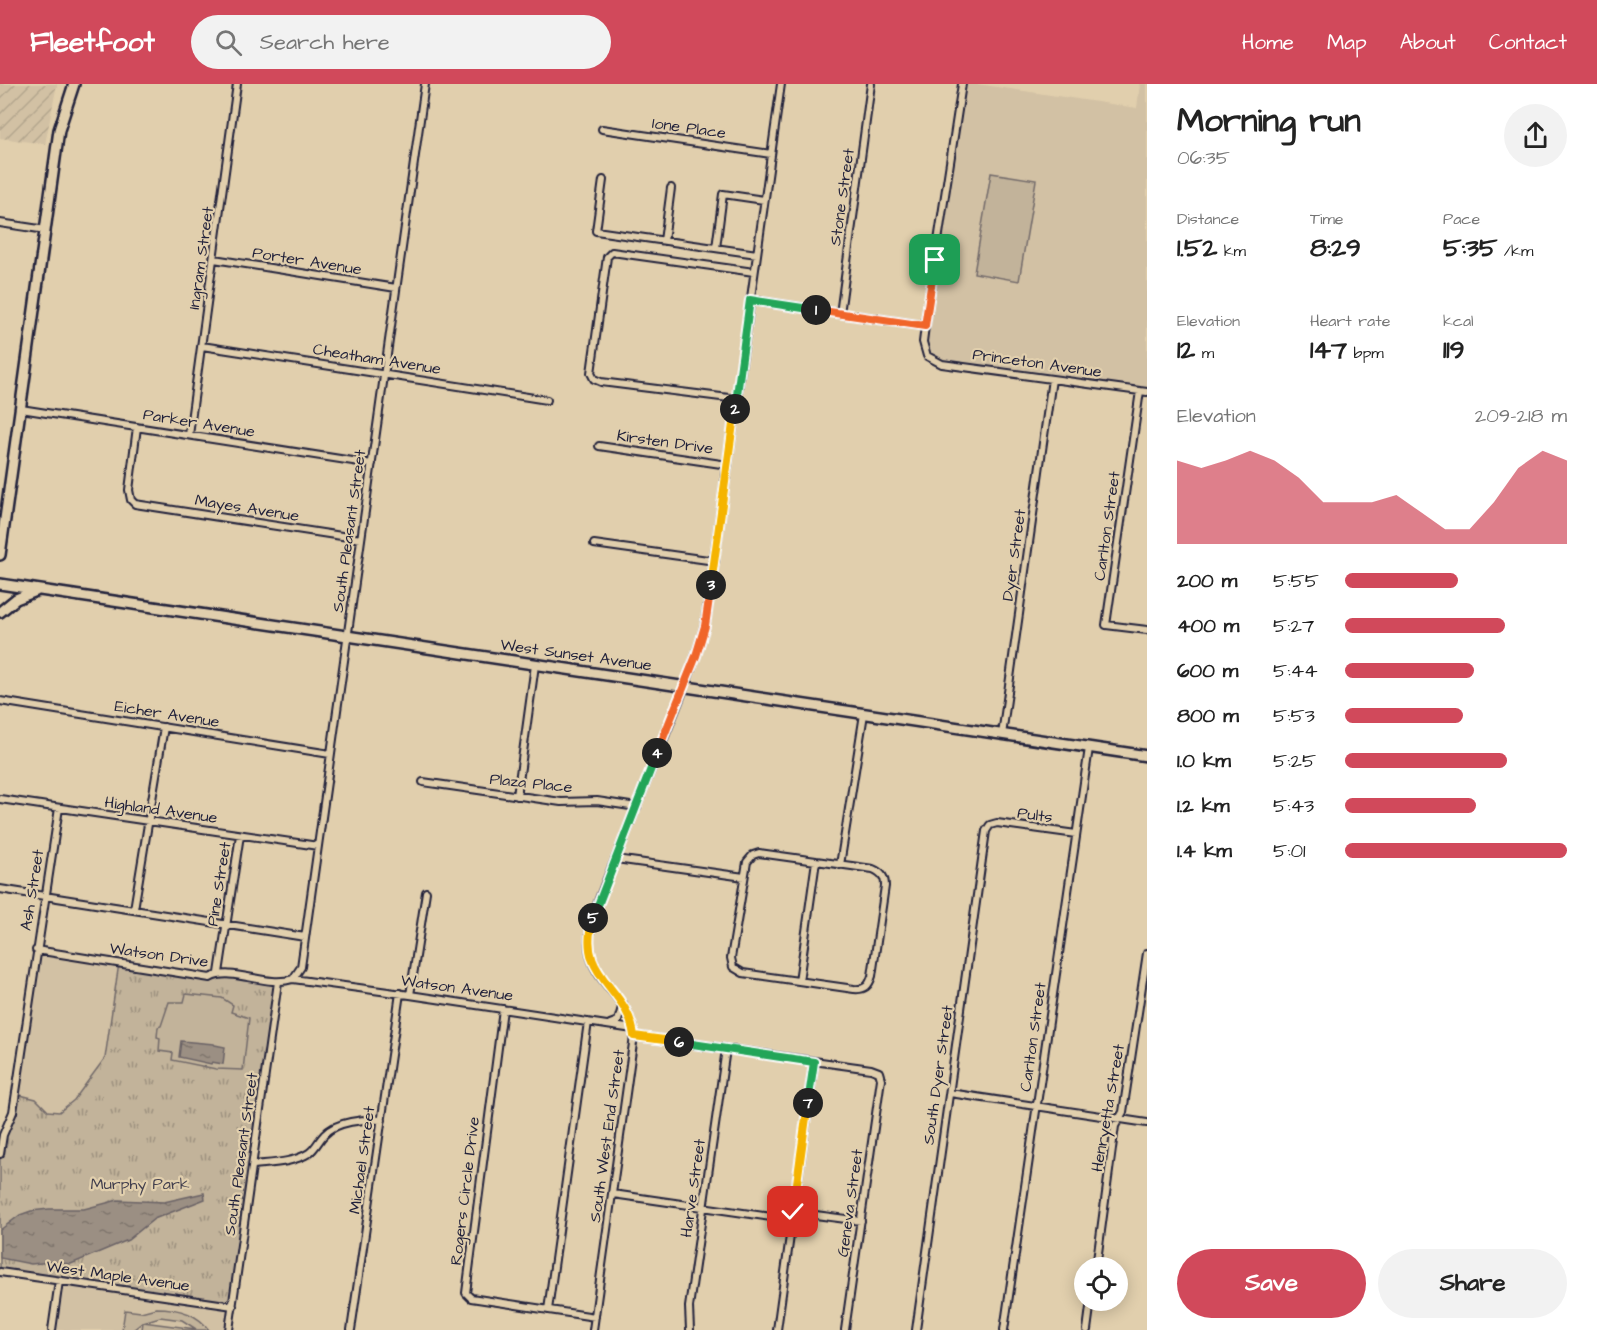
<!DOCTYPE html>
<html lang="en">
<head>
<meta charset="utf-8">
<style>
	body { margin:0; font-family:"Architects Daughter",sans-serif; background:#f2f2f2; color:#222; height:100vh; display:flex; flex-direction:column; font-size:22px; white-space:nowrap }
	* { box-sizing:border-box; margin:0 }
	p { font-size:20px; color:#767676 }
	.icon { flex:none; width:33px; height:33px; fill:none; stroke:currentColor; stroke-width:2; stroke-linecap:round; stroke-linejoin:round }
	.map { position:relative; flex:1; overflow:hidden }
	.details { display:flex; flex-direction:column; background:#fff; width:450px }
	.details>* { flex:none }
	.controls { position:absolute; left:1074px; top:1173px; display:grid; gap:12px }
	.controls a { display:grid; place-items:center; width:54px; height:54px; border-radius:50%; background:#fff; box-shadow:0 3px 15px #0003; font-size:30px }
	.pin { position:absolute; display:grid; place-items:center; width:51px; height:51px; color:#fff; margin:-26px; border-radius:12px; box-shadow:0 3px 9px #0006 }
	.km { position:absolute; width:30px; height:30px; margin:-15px; border-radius:50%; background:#222; color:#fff; font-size:16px; line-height:30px; text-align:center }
	.round { display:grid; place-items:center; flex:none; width:63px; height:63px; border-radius:32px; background:#f2f2f2 }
	.overview { display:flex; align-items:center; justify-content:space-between; height:102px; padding:0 30px }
	h1 { font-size:33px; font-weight:700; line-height:45px }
	.figures { display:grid; grid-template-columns:repeat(3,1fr); gap:9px; height:102px; padding:6px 30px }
	.figures div { display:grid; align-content:center }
	.figures b { font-size:26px; font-weight:700 }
	.figures small { font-size:16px; font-weight:400 }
	.figures p { font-size:16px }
	.chart { height:168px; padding:12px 30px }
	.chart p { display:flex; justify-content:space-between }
	.chart svg { width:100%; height:108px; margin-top:6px; fill:#d1495b; opacity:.7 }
	.cta { display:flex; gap:12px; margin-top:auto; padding:12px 30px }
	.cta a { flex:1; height:69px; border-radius:36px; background:#d1495b; color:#fff; font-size:24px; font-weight:700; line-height:69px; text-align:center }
	.cta a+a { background:#f2f2f2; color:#222 }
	ul { padding:0 30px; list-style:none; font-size:20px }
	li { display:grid; grid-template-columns:96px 72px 1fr; align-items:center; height:45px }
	li i { height:15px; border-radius:8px; background:#d1495b }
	header { display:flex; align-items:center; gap:36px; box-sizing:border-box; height:84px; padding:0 30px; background:#d1495b; color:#fff }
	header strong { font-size:28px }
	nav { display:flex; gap:33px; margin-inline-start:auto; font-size:21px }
	.search { width:420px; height:54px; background:#f2f2f2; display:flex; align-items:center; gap:15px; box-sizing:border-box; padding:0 21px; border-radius:33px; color:#767676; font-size:22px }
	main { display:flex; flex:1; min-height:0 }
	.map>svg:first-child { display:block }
</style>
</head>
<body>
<header>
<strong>Fleetfoot</strong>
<div class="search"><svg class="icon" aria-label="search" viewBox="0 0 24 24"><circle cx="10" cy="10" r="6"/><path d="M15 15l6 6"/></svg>Search here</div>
<nav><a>Home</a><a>Map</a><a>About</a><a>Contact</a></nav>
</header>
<main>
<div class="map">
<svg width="1147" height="1246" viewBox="0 0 1147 1246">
	<defs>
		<pattern id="industrial-furrows" width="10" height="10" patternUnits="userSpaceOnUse" patternTransform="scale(1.5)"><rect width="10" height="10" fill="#d2c1a4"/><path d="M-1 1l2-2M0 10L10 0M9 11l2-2" fill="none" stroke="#b4a68e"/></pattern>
		<pattern id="grass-tufts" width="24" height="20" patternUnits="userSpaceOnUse" patternTransform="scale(1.5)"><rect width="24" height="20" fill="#c2b39a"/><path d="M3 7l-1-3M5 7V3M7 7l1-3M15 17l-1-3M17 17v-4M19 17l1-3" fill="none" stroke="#9d917f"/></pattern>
		<pattern id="water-ripples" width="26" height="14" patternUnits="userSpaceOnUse" patternTransform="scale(1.5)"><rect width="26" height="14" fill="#9b8f83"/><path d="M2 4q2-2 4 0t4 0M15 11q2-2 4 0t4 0" fill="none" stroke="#7e746c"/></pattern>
	</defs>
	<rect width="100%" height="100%" fill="#e1cfad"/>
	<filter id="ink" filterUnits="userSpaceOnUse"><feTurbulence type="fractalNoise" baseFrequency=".0167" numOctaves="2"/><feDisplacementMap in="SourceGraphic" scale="12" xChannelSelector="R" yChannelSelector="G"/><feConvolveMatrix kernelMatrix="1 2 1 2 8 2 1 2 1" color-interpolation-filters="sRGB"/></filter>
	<g filter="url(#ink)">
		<path fill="#d2c1a4" d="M965,0H977L1137,24L1140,0H1147V304L944,278L936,275L928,265L927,257Z
			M36,866L119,879L105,974L74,1016L59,1028L48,1027L46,1024L16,1010Z
			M59,1197L233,1222L229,1246H52Z"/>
		<path fill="url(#industrial-furrows)" d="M0,0H57L45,60L0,54Z"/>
		<path fill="url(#grass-tufts)" stroke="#726a6a" stroke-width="1.5" d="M119,879L209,894L219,889L278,898L233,1222L0,1188V1070L16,1010L36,1015L48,1027L59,1028L74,1016L105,974Z"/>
		<path fill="#c2b39a" stroke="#726a6a" stroke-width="1.5" fill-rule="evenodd" d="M991,89L1036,96L1019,197L974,189Z
			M186,910L222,914L233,921L231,928L249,934L243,986L216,985L172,976L173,969L159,967L160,954L157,953L158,943L161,942L169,918H184Z
			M156,1224C177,1224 197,1229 209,1246H142L143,1238L133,1246H122L125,1226L141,1228ZM160,1233L182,1236L196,1245L143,1238Z"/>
		<path fill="url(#water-ripples)" stroke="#6b6366" stroke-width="1.5" d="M181,957L214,960L215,961L225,963L223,980L212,978L211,980L179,973Z
			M204,1109L205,1115L154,1135L128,1156L71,1180L51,1178L31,1180L0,1174V1146L20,1131L31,1127L49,1125H84L118,1116L164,1118Z"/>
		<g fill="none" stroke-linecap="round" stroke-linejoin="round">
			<defs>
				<path id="minor" d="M962,0L925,242L923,258L927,272L942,280L1147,308
					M602,45L771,70
					M603,96L596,147L757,170
					M0,139L46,146
					M664,157L671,104
					M716,164L723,110L764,116
					M214,175L396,204
					M750,216L925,242
					M840,230L871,0
					M202,262L547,316
					M1140,307L1106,541L1147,546
					M737,315L601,298L594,295L591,289L607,173L612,168L619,169L754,188
					M21,325L372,380
					M137,343L129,406L131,416L135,420L361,455
					M189,351L237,0
					M599,362L728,381
					M594,460L715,477
					M0,617L330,670
					M1002,651L1052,295
					M423,698L561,718L597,717L637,723
					M517,712L535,581
					M0,715L318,762
					M759,769L873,785C882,789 885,793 885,802L872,892C869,902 865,906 854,905L743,889L733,883L731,874L747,778L753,771Z
					M616,775L744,793
					M840,781L864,630
					M0,805L305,853
					M134,825L164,643
					M36,866L210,894C233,882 266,904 293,895L410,911L633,945
					M219,889L240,751
					M293,895L301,883L425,0
					M799,897L816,777
					M410,911L426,808
					M503,925L466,1209L471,1214L595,1233
					M610,940L618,937L623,920
					M634,952L871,985L879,988L881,995L845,1246
					M950,1009L1147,1039
					M0,1070L3,1051L13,1028L59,724
					M254,1081C271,1079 293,1079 309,1069C316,1064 318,1057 324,1051C336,1037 364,1035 382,1036
					M613,1110L792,1136
					M793,1128L861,1137
					M1096,1184L1115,1042L1123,1028L1147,869
					M0,1188L233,1222
					M548,1226L588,938
					M52,1246L59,1197
					M229,1246L278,898
					M351,1246L400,909
					M593,1246L634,952C630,912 593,901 589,864C586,838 610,789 620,764C634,730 646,696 661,662C677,622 694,583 705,541L781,0
					M690,1246L689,1223L726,965
					M777,1246L814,978
					M916,1246L986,747L990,741L997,739L1076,750
					M1004,1246L1089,664
					M1087,1246L1091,1216"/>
				<path id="highway" d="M0,471L59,46L74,0
					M0,500L1147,672
					M0,528L16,515L36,507"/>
			</defs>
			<use href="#minor" stroke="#22223b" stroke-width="10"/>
			<use href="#highway" stroke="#22223b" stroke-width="14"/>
			<use href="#minor" stroke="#e1cfad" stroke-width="6"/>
			<use href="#highway" stroke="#e1cfad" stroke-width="9"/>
		</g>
	</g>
	<g fill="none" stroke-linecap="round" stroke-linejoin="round" filter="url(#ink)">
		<defs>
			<path id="split-1" d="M816,226L925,242L935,176"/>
			<path id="split-2" d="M735,325L750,216L816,226"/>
			<path id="split-3" d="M711,501L735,325"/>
			<path id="split-4" d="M657,669L696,572L705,542L711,501"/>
			<path id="split-5" d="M593,834L657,669"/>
			<path id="split-6" d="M593,834C575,895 628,901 634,952L679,958"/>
			<path id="split-7" d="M679,958L814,978L808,1019"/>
			<path id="split-8" d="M793,1128L808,1019"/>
		</defs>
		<use href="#split-1" stroke="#fff" stroke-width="12"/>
		<use href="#split-2" stroke="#fff" stroke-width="12"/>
		<use href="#split-3" stroke="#fff" stroke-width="12"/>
		<use href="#split-4" stroke="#fff" stroke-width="12"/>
		<use href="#split-5" stroke="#fff" stroke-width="12"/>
		<use href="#split-6" stroke="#fff" stroke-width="12"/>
		<use href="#split-7" stroke="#fff" stroke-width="12"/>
		<use href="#split-8" stroke="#fff" stroke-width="12"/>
		<use href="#split-1" stroke="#f0652b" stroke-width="8"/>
		<use href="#split-2" stroke="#22a559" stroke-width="8"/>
		<use href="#split-3" stroke="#f5b400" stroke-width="8"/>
		<use href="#split-4" stroke="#f0652b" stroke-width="8"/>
		<use href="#split-5" stroke="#22a559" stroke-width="8"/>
		<use href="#split-6" stroke="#f5b400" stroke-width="8"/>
		<use href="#split-7" stroke="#22a559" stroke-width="8"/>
		<use href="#split-8" stroke="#f5b400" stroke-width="8"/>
	</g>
	<g text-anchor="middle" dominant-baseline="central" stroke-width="4.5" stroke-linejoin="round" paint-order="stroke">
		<g font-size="16" fill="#22223b" stroke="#e1cfad">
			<text transform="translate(689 44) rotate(8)">Ione Place</text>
			<text transform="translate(842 113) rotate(-82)">Stone Street</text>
			<text transform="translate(201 174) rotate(-82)">Ingram Street</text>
			<text transform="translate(307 177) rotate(9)">Porter Avenue</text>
			<text transform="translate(377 275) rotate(9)">Cheatham Avenue</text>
			<text transform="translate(1037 279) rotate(8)">Princeton Avenue</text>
			<text transform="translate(199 339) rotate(9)">Parker Avenue</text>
			<text transform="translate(665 358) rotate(8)">Kirsten Drive</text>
			<text transform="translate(247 424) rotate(9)">Mayes Avenue</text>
			<text transform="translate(1107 442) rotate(-82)">Carlton Street</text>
			<text transform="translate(349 447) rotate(-82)">South Pleasant Street</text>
			<text transform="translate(1014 471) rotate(-82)">Dyer Street</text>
			<text transform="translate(576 571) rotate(8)">West Sunset Avenue</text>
			<text transform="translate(167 630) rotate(9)">Eicher Avenue</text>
			<text transform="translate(531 699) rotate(6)">Plaza Place</text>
			<text transform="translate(161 726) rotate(8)">Highland Avenue</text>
			<text transform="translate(1035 731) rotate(8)">Pults</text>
			<text transform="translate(219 800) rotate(-81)">Pine Street</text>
			<text transform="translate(32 806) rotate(-81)">Ash Street</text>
			<text transform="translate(159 871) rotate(8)">Watson Drive</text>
			<text transform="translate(457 904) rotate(8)">Watson Avenue</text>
			<text transform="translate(1033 953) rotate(-82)">Carlton Street</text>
			<text transform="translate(938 991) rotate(-82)">South Dyer Street</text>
			<text transform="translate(1108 1024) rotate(-80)">Henryetta Street</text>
			<text transform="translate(607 1052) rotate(-82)">South West End Street</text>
			<text transform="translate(241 1070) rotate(-82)">South Pleasant Street</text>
			<text transform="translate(362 1076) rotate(-82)">Michael Street</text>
			<text transform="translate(693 1104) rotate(-82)">Harve Street</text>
			<text transform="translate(465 1107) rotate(-83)">Rogers Circle Drive</text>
			<text transform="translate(850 1119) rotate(-82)">Geneva Street</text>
			<text transform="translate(118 1192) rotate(8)">West Maple Avenue</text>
		</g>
		<g font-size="16" fill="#423f4e" stroke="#e1cfad">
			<text x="140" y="1100">Murphy Park</text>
		</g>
	</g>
</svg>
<div class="controls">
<a><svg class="icon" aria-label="locate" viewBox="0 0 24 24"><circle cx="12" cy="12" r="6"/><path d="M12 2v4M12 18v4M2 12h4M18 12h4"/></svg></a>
</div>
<div class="pin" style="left:935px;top:176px;background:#1e9e55"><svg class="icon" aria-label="arrive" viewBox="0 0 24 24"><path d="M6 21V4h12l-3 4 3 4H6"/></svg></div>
<div class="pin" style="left:793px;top:1128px;background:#d93025"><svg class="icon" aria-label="check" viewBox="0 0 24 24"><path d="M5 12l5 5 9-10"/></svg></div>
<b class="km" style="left:816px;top:226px">1</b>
<b class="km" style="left:735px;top:325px">2</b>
<b class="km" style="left:711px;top:501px">3</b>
<b class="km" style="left:657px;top:669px">4</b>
<b class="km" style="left:593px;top:834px">5</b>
<b class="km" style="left:679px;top:958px">6</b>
<b class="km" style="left:808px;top:1019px">7</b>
</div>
<section class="details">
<div class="overview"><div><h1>Morning run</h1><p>06:35</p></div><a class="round"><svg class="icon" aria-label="share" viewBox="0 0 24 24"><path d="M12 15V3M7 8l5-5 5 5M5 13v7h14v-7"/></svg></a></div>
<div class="figures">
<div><p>Distance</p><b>1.52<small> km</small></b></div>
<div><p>Time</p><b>8:29</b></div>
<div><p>Pace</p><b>5:35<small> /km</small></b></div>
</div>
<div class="figures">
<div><p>Elevation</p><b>12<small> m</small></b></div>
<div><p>Heart rate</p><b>147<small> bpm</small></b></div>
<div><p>kcal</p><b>119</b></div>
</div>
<div class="chart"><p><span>Elevation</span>209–218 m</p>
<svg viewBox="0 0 160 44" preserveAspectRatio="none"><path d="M0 44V10L10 13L20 10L30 6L40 10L50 17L60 27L70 27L80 27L90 24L100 31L110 38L120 38L130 27L140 13L150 6L160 10V44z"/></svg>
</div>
<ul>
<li><b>200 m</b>5:55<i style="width:51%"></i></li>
<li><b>400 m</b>5:27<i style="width:72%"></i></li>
<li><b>600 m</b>5:44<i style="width:58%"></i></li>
<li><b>800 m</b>5:53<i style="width:53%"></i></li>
<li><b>1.0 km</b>5:25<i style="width:73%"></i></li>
<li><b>1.2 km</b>5:43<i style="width:59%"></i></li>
<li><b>1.4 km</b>5:01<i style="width:100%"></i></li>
</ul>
<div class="cta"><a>Save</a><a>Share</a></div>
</section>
</main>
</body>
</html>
